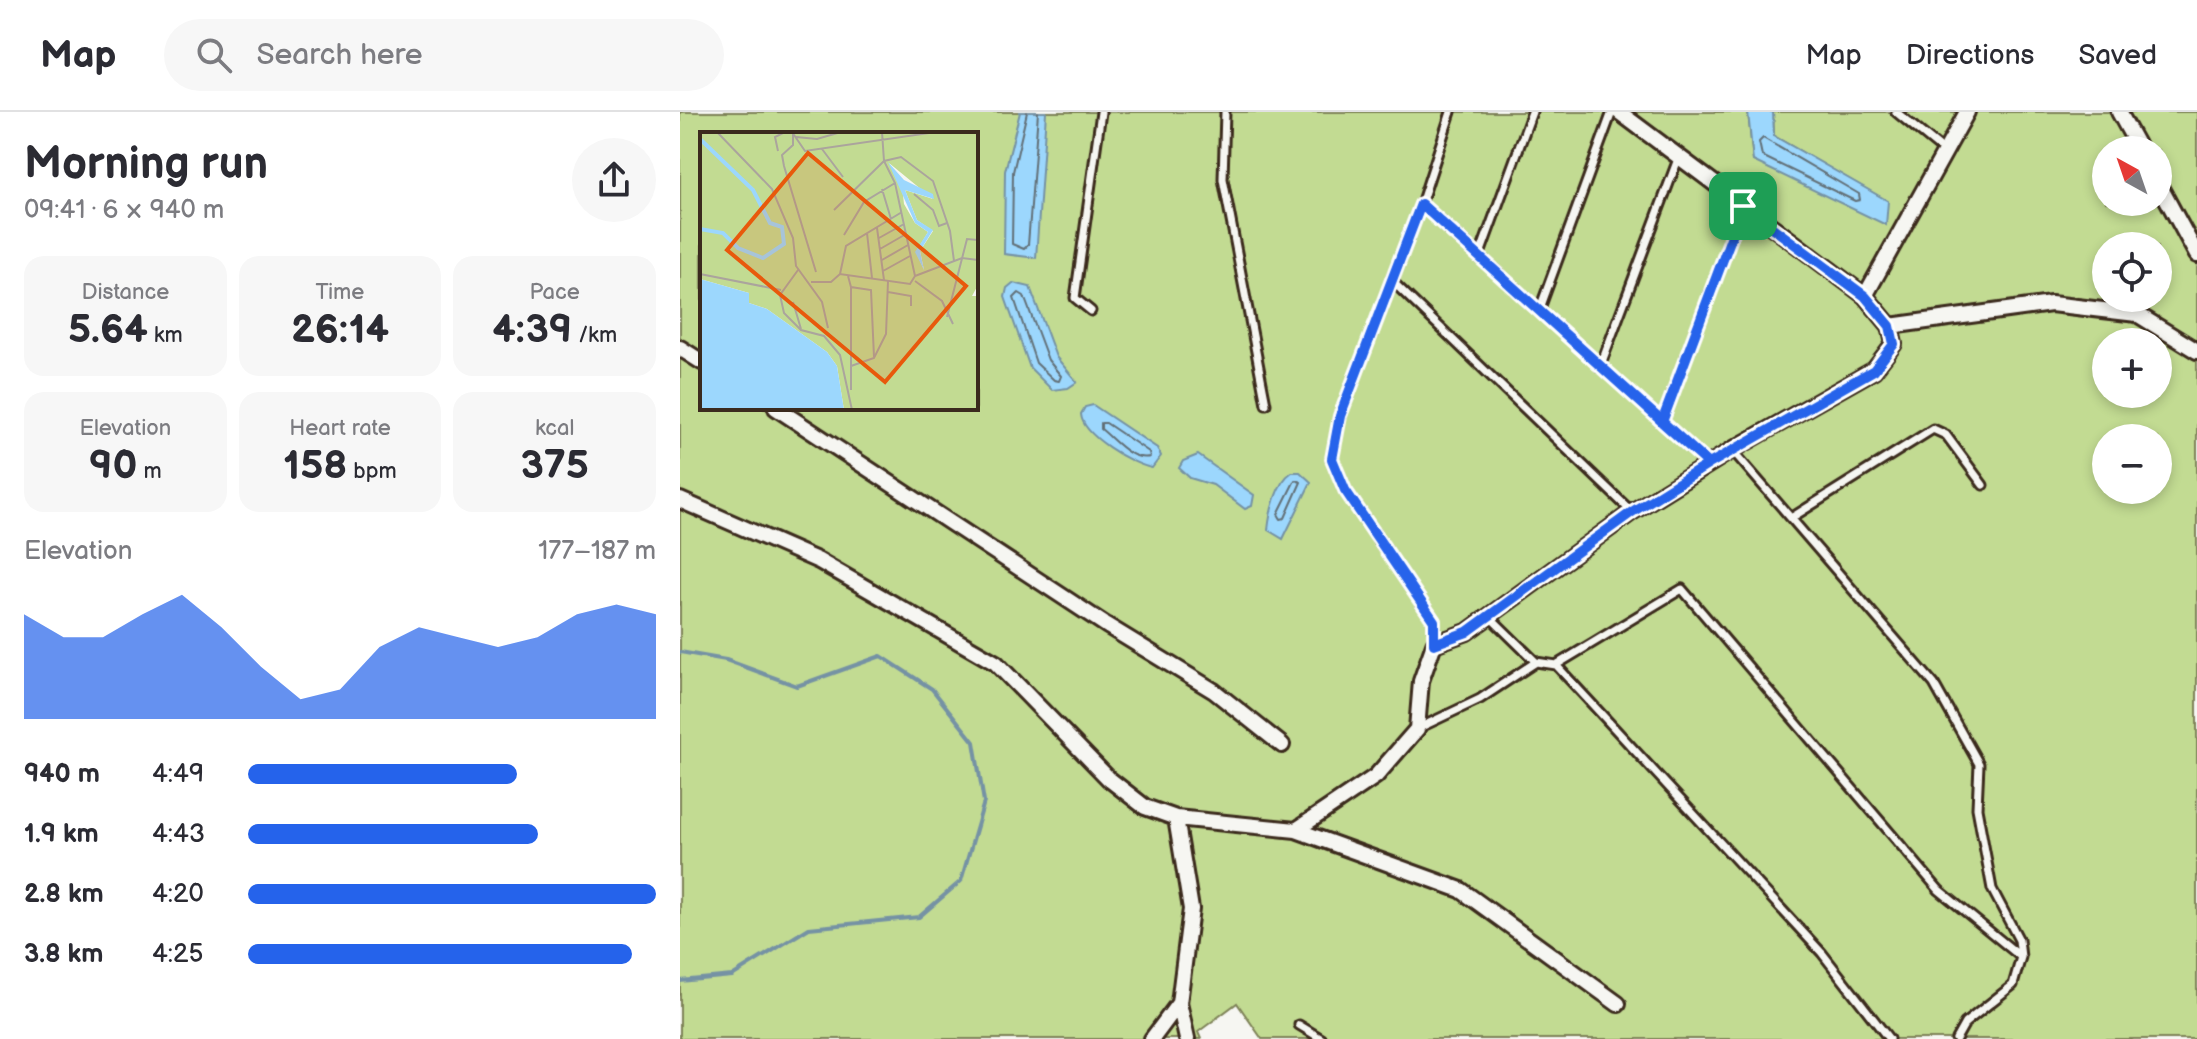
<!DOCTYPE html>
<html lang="en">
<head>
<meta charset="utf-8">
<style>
	body { margin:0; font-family:"Balsamiq Sans",sans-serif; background:#f7f7f7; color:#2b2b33; height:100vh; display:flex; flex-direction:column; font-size:30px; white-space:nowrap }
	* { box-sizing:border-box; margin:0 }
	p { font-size:26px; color:#7c7c81 }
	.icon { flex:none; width:44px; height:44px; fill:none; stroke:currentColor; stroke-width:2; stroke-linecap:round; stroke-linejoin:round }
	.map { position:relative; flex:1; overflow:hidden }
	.panel { display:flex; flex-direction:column; background:#fff; width:680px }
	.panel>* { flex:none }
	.needle { width:52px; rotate:320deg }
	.tools { position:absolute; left:1412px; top:24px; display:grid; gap:16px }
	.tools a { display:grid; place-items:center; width:80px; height:80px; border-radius:50%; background:#fff; box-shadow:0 4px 12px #0003; font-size:40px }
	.pin { position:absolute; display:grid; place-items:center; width:68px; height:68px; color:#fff; margin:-34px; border-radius:16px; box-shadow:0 4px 12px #0006 }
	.round { display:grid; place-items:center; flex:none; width:84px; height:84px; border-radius:42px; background:#f7f7f7 }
	.headline { display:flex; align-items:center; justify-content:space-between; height:136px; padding:0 24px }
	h1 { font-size:44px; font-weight:800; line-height:60px }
	.stats { display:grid; grid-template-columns:repeat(3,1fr); gap:12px; height:136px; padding:8px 24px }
	.stats div { display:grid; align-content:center; border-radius:20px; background:#f7f7f7; text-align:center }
	.stats b { font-size:40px; font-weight:800 }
	.stats small { font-size:22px; font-weight:400 }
	.stats p { font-size:22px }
	.chart { height:224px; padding:16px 24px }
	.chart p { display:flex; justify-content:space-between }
	.chart svg { width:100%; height:144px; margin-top:8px; fill:#2563eb; opacity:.7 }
	ul { padding:0 24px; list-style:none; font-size:26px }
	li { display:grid; grid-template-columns:128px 96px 1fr; align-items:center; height:60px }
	li i { height:20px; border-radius:10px; background:#2563eb }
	header { display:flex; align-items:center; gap:48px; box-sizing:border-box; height:112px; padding:0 40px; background:#fff; border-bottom:2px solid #e1e1e2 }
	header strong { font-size:38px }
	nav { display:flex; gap:44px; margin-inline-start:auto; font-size:28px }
	.search { width:560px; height:72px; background:#f7f7f7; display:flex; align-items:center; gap:20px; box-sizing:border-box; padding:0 28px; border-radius:44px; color:#7c7c81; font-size:30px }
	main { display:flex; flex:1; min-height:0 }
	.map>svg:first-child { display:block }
</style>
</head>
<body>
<header>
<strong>Map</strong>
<div class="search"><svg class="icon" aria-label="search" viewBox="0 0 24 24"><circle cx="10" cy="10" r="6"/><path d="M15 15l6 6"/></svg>Search here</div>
<nav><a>Map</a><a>Directions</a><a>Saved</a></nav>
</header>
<main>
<section class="panel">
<div class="headline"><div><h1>Morning run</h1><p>09:41 · 6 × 940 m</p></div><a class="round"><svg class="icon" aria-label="share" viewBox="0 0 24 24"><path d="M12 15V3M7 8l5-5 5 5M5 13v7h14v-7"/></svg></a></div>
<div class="stats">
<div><p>Distance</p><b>5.64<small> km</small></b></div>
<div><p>Time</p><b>26:14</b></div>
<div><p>Pace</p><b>4:39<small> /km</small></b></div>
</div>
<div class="stats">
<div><p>Elevation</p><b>90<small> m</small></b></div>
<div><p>Heart rate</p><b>158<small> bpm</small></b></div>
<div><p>kcal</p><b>375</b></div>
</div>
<div class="chart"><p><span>Elevation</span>177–187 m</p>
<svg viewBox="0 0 160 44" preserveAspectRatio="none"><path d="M0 44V12L10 19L20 19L30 12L40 6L50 16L60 28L70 38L80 35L90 22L100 16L110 19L120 22L130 19L140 12L150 9L160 12V44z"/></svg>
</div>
<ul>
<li><b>940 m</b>4:49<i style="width:66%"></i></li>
<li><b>1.9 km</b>4:43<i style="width:71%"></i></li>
<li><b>2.8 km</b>4:20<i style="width:100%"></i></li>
<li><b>3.8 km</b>4:25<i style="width:94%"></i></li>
</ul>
</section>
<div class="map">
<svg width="1517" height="927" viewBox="0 0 1517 927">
	<rect width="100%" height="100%" fill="#f6f6f2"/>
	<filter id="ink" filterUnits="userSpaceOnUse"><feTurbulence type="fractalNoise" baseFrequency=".0125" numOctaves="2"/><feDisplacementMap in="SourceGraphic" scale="16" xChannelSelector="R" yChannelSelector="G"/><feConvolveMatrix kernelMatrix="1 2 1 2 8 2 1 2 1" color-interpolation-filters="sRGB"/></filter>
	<g filter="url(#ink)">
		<path fill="#c2db92" stroke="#7e8258" stroke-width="2" fill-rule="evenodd" d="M0,0H1068L1073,49L1207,89L1094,24L1093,0H1517V927H582L557,891L518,920L521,927H0ZM22,22H296V296H22ZM1426,38H1478V90H1426ZM1426,134H1478V186H1426ZM1426,230H1478V282H1426ZM1426,326H1478V378H1426Z"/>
		<path fill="#9cd7fd" stroke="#7592a4" stroke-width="2" d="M340,0H366L356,146L324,142L325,59Z
			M1068,0H1093L1094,24L1208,89L1206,113L1073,49Z
			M333,171L350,175L376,245L397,270L388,276L372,278L350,256L325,185L327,176Z
			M413,293L477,336L481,344L472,356C451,352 402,323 401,302L405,295Z
			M518,343L574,383L572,394L565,397L533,373L510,366L499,356L503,349Z
			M612,360H620L631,370L603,427L588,418C590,400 596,371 612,360Z"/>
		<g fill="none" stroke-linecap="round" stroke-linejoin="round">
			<path stroke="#626f77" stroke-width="2" d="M347,0L333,60L332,132L344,137L348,133L358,0
				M1083,26L1179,82L1180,88L1175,89L1082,44L1079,30Z
				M339,181L344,184L368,248L381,264L379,269L374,268L356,251L334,186Z
				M421,311H426L469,340L470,345C450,349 435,328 421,317Z
				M615,368L621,370L605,406L601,407L598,402Z"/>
			<path stroke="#7592a4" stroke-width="4" d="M0,540L46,548L117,574L201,544L252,577L294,630L304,690L281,769L239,805L129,816L52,864L0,869"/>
			<defs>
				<path id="service" d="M545,0L543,67L586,292
					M1216,0L1265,40
					M741,92L1029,352
					M799,145L852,0
					M712,169L952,400
					M411,199L395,186L421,0
					M859,199L932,0
					M920,255L998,47
					M982,310L1063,94
					M1053,339L1254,572L1299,652L1297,696L1312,777L1339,828L1341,845L1333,873L1285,911L1276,927
					M1111,406L1253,317L1266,323L1303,373
					M809,504L856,550L876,553L1002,477L1259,778L1341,845
					M754,532V509L665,378L652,347L660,304L741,92L771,0
					M876,553L1142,841L1209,927
					M739,616L800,587L856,550
					M619,913L642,927"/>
				<path id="minor" d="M1439,0L1460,38
					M1478,71L1517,143
					M1185,184L1287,0
					M1210,214L1371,192L1457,202L1517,239
					M0,236L22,250
					M96,296L426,513L534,579L602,633
					M0,388L139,449L316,551L429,667L465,695L496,706L616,718L781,778L938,892
					M496,706L511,797L499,891L507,927
					M616,718L696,664L737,617L741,569L754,532L787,520L952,400L1052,338L1194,258L1214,232L1210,214L1185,184L939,0
					M472,927L499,891"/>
			</defs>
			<use href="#service" stroke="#3b2a1e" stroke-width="13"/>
			<use href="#minor" stroke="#3b2a1e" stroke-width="20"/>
			<use href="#service" stroke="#f6f6f2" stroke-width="7"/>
			<use href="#minor" stroke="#f6f6f2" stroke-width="14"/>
		</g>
	</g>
	<g fill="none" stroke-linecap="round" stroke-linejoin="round" filter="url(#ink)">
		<defs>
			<path id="route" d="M1063,94L982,310L1029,352L952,400L787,520L754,532V509L665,378L652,347L660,304L741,92L1029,352L1194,258L1214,232L1210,214L1185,184L1063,94"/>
		</defs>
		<use href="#route" stroke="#fff" stroke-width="16"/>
		<use href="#route" stroke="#2563eb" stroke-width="10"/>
	</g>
	<g transform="translate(20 20)">
		<rect width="278" height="278" fill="#f6f6f2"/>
		<path d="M0,0H278V153L272,164H278V278H144L137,234L127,220L67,177L49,171V161L0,147ZM189,31L233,67L205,58L217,88L233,99L220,119L224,138L216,120L228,100L215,91L204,72L202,54Z" fill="#c2db92" fill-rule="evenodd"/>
		<path d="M188,30L204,48L233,62L234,67L205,58L217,88L233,98L220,119L224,138L215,120L228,100L215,91ZM0,147L49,161V171L67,177L127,220L137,234L144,278H0Z" fill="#9cd7fd"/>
		<path fill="none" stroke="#9cd7fd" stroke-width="4" d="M0,7L53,58L70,91L82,95L84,112L63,126L38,116L23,101L0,97"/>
		<path fill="none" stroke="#aba49d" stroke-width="2" d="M17,0L72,57L93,106L96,134L122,170L128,196M92,0L105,19L236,0M182,0L184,29L195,51L215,144M93,2V13L82,23L84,34L116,140M96,5L117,7L141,0M122,17L143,45M78,19L75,5L85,0M182,57L191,87M214,62L233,78L239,94L247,91M134,78L184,29L201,25L233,49L250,99L254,129M177,96L184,148M167,101L172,146M144,103L164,70L195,51M179,106L204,92M180,117L206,102M182,128L208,113M98,138L80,163L84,181L101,198L124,204L140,223L152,278M183,139L210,124M0,142L81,158M140,142L146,114L202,80M148,144L151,155L171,158L174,225M215,144L262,126L278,128M215,149L242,169L253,192M111,150H131L140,142L210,152L215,144M151,155V258M188,160L211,164V174M93,170L101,197M247,185L267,107L278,108M151,234L174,226L186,202L188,149"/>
		<path fill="#e8590c" fill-opacity="0.15" stroke="#e8590c" stroke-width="4" d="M108,21L266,154L185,250L27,118Z"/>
		<rect width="278" height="278" fill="none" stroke="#3b2a1e" stroke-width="4"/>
	</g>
</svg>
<div class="tools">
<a><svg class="needle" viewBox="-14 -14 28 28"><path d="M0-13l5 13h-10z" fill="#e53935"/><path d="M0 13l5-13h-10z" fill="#7c7c81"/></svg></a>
<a><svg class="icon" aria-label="locate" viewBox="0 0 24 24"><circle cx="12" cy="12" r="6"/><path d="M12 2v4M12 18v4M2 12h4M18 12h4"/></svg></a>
<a>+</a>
<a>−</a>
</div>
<div class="pin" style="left:1063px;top:94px;background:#1e9e55"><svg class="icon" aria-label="arrive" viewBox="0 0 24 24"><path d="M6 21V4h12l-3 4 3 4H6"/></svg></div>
</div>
</main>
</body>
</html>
